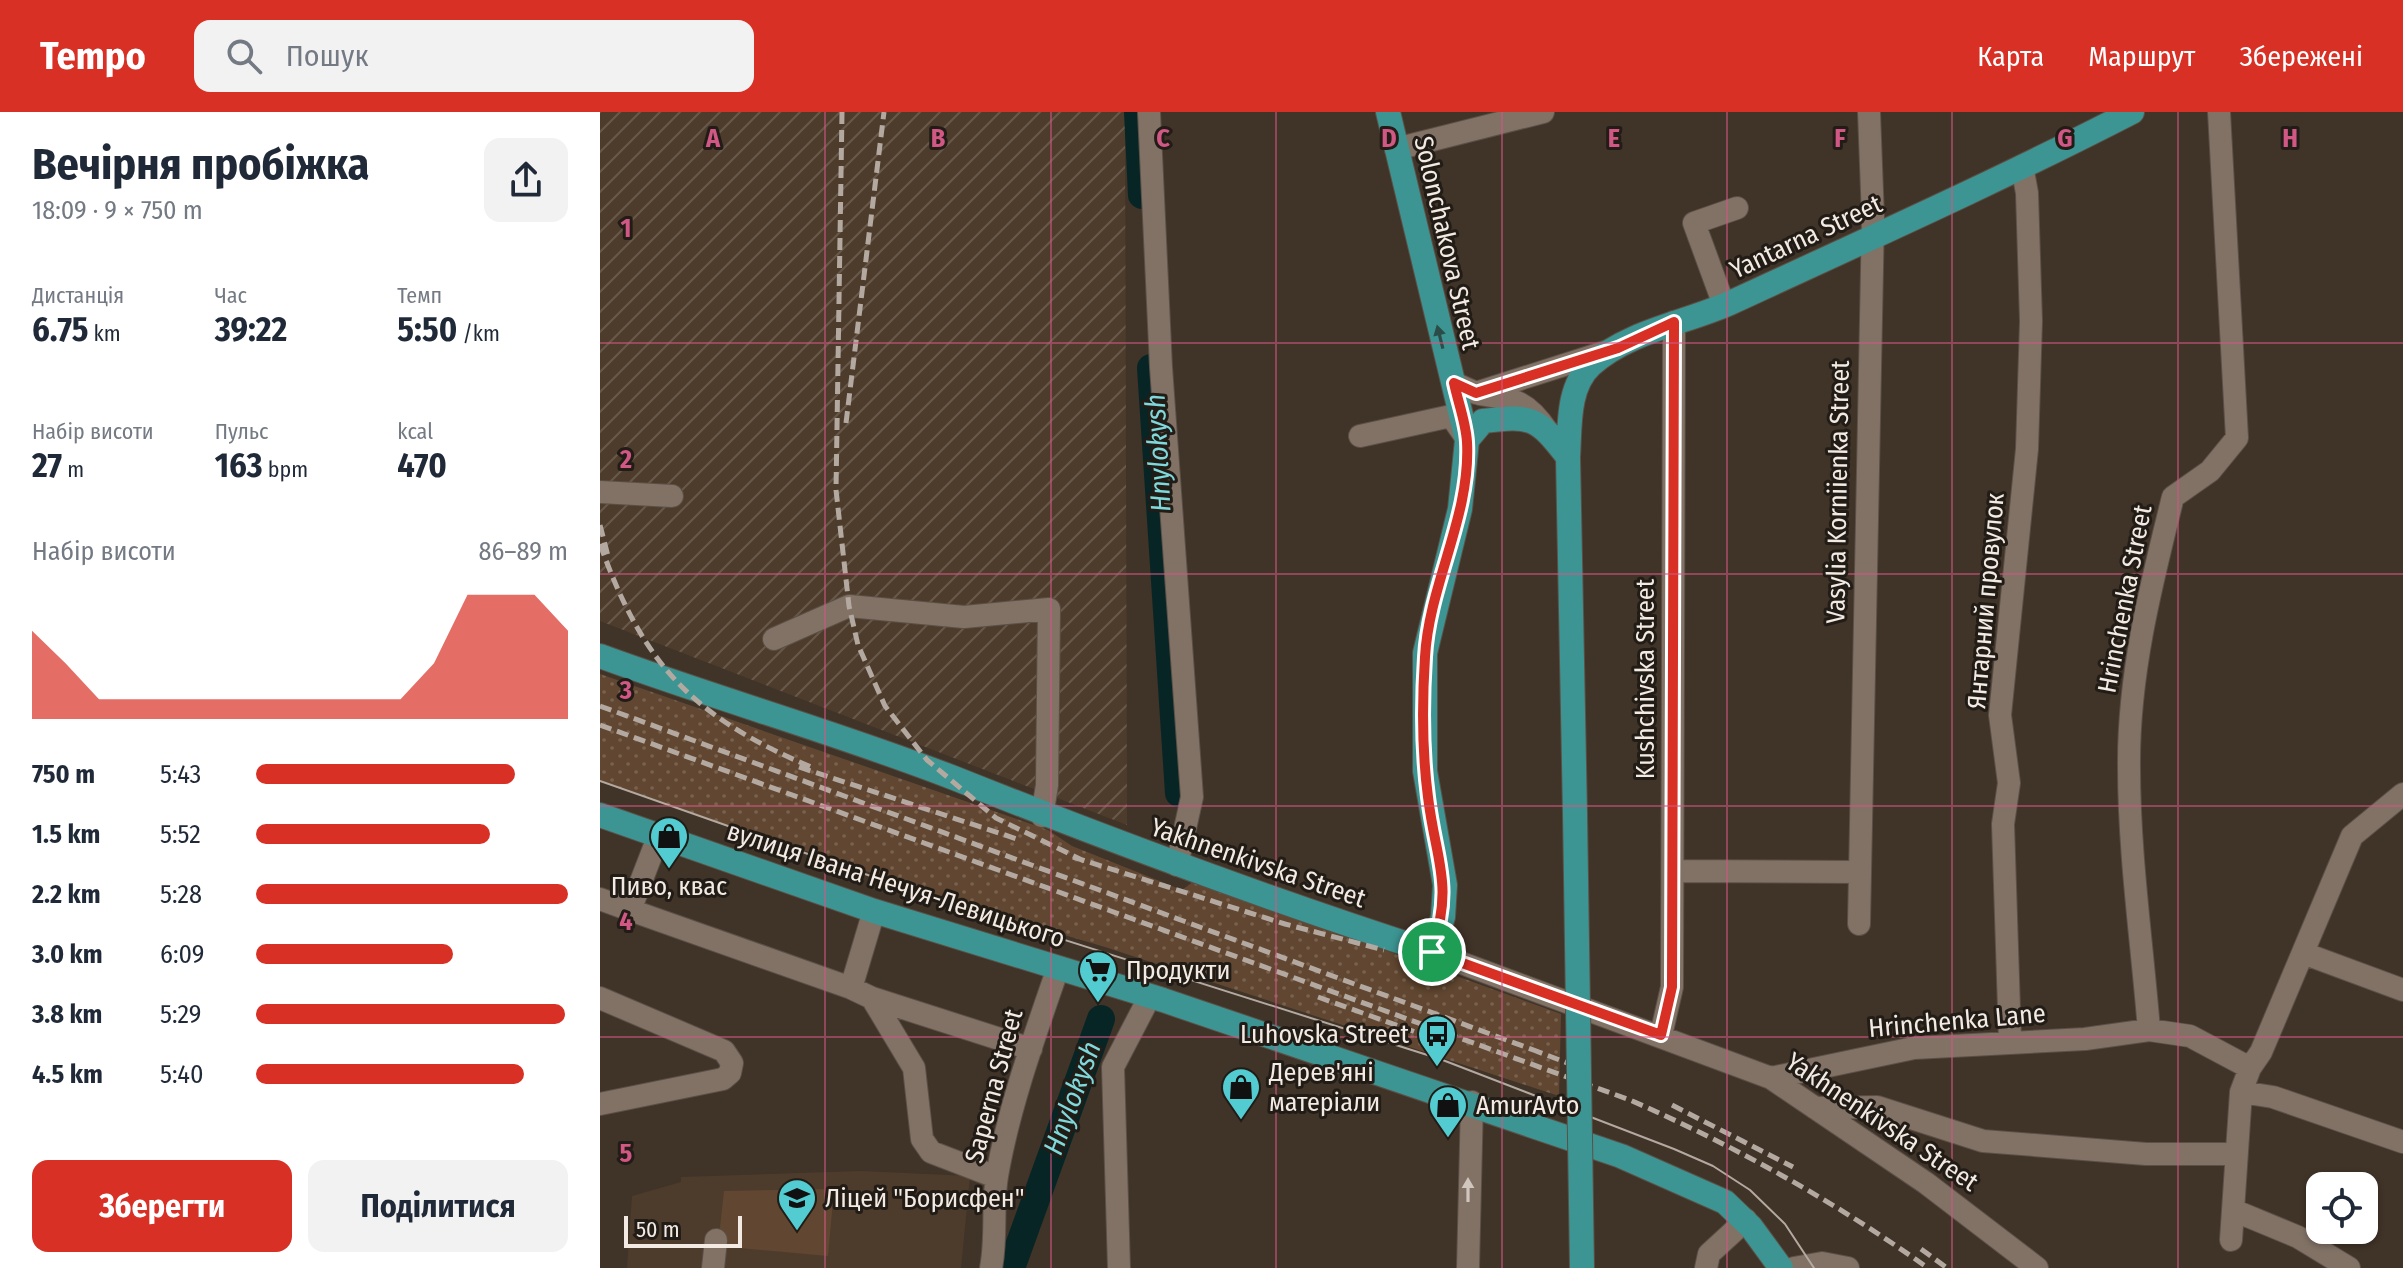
<!DOCTYPE html>
<html lang="uk">
<head>
<meta charset="utf-8">
<style>
	body { margin:0; font-family:"Fira Sans Condensed",sans-serif; background:#f2f2f3; color:#1f2937; height:100vh; display:flex; flex-direction:column; font-size:30px; white-space:nowrap }
	* { box-sizing:border-box; margin:0 }
	p { font-size:26px; color:#747a83 }
	.icon { flex:none; width:44px; height:44px; fill:none; stroke:currentColor; stroke-width:2; stroke-linecap:round; stroke-linejoin:round }
	.map { position:relative; flex:1; overflow:hidden }
	.drawer { display:flex; flex-direction:column; background:#fff; width:600px }
	.drawer>* { flex:none }
	.controls { position:absolute; left:1706px; top:1060px; display:grid; gap:16px }
	.controls a { display:grid; place-items:center; width:72px; height:72px; border-radius:16px; background:#fff; box-shadow:0 2px 6px #0004; font-size:40px }
	.scale { position:absolute; left:24px; bottom:20px; width:118px; box-sizing:border-box; padding-left:8px; border:4px solid #f3eae3; border-top:0; font-size:22px; line-height:28px; white-space:nowrap; color:#f3eae3; -webkit-text-stroke:6px #221c17; paint-order:stroke }
	.pin { position:absolute; display:grid; place-items:center; width:68px; height:68px; color:#fff; margin:-34px; border:4px solid #fff; border-radius:50%; box-shadow:0 2px 8px #0007 }
	.round { display:grid; place-items:center; flex:none; width:84px; height:84px; border-radius:16px; background:#f2f2f3 }
	.head { display:flex; align-items:center; justify-content:space-between; height:136px; padding:0 32px }
	h1 { font-size:44px; font-weight:700; line-height:60px }
	.stats { display:grid; grid-template-columns:repeat(3,1fr); gap:12px; height:136px; padding:8px 32px }
	.stats div { display:grid; align-content:center }
	.stats b { font-size:34px; font-weight:700 }
	.stats small { font-size:22px; font-weight:400 }
	.stats p { font-size:22px }
	.chart { height:224px; padding:16px 32px }
	.chart p { display:flex; justify-content:space-between }
	.chart svg { width:100%; height:144px; margin-top:8px; fill:#d93025; opacity:.7 }
	.cta { display:flex; gap:16px; margin-top:auto; padding:16px 32px }
	.cta a { flex:1; height:92px; border-radius:16px; background:#d93025; color:#fff; font-size:32px; font-weight:700; line-height:92px; text-align:center }
	.cta a+a { background:#f2f2f3; color:#1f2937 }
	ul { padding:0 32px; list-style:none; font-size:26px }
	li { display:grid; grid-template-columns:128px 96px 1fr; align-items:center; height:60px }
	li i { height:20px; border-radius:10px; background:#d93025 }
	header { display:flex; align-items:center; gap:48px; box-sizing:border-box; height:112px; padding:0 40px; background:#d93025; color:#fff }
	header strong { font-size:38px }
	nav { display:flex; gap:44px; margin-inline-start:auto; font-size:28px }
	.search { width:560px; height:72px; background:#f2f2f3; display:flex; align-items:center; gap:20px; box-sizing:border-box; padding:0 28px; border-radius:16px; color:#747a83; font-size:30px }
	main { display:flex; flex:1; min-height:0 }
	.map>svg:first-child { display:block }
</style>
</head>
<body>
<header>
<strong>Tempo</strong>
<div class="search"><svg class="icon" aria-label="search" viewBox="0 0 24 24"><circle cx="10" cy="10" r="6"/><path d="M15 15l6 6"/></svg>Пошук</div>
<nav><a>Карта</a><a>Маршрут</a><a>Збережені</a></nav>
</header>
<main>
<section class="drawer">
<div class="head"><div><h1>Вечірня пробіжка</h1><p>18:09 · 9 × 750 m</p></div><a class="round"><svg class="icon" aria-label="share" viewBox="0 0 24 24"><path d="M12 15V3M7 8l5-5 5 5M5 13v7h14v-7"/></svg></a></div>
<div class="stats">
<div><p>Дистанція</p><b>6.75<small> km</small></b></div>
<div><p>Час</p><b>39:22</b></div>
<div><p>Темп</p><b>5:50<small> /km</small></b></div>
</div>
<div class="stats">
<div><p>Набір висоти</p><b>27<small> m</small></b></div>
<div><p>Пульс</p><b>163<small> bpm</small></b></div>
<div><p>kcal</p><b>470</b></div>
</div>
<div class="chart"><p><span>Набір висоти</span>86–89 m</p>
<svg viewBox="0 0 160 44" preserveAspectRatio="none"><path d="M0 44V17L10 27L20 38L30 38L40 38L50 38L60 38L70 38L80 38L90 38L100 38L110 38L120 27L130 6L140 6L150 6L160 17V44z"/></svg>
</div>
<ul>
<li><b>750 m</b>5:43<i style="width:83%"></i></li>
<li><b>1.5 km</b>5:52<i style="width:75%"></i></li>
<li><b>2.2 km</b>5:28<i style="width:100%"></i></li>
<li><b>3.0 km</b>6:09<i style="width:63%"></i></li>
<li><b>3.8 km</b>5:29<i style="width:99%"></i></li>
<li><b>4.5 km</b>5:40<i style="width:86%"></i></li>
</ul>
<div class="cta"><a>Зберегти</a><a>Поділитися</a></div>
</section>
<div class="map">
<svg width="1803" height="1156" viewBox="0 0 1803 1156">
	<defs>
		<pattern id="industrial-furrows" width="10" height="10" patternUnits="userSpaceOnUse" patternTransform="scale(2)"><rect width="10" height="10" fill="#4d3c2c"/><path d="M-1 1l2-2M0 10L10 0M9 11l2-2" fill="none" stroke="#67584a"/></pattern>
		<pattern id="grass-dots" width="8" height="8" patternUnits="userSpaceOnUse" patternTransform="scale(2)"><rect width="8" height="8" fill="#614731"/><path d="M2 2h.1M6 6h.1" fill="none" stroke="#78624f" stroke-width="1.8" stroke-linecap="round"/></pattern>
	</defs>
	<rect width="100%" height="100%" fill="#403328"/>
	<path fill="#4d3c2c" d="M261,1059L370,1064L361,1156H27L32,1084L81,1070V1065Z"/>
	<path fill="url(#industrial-furrows)" d="M0,0H525L527,713L0,509Z"/>
	<path fill="url(#grass-dots)" d="M0,562L448,718L472,734L582,778L594,769L961,902L959,984L505,835L403,805L0,670Z"/>
	<path fill="#614731" d="M234,1077L228,1144L118,1134L124,1079Z"/>
	<g fill="none" stroke-linecap="round" stroke-linejoin="round">
		<path stroke="#082526" stroke-width="28" d="M538,0L542,83
			M551,256L579,681
			M411,1156L501,907"/>
		<defs>
			<path id="minor" d="M549,0L561,255L592,685L577,753
				M796,37L943,0
				M1124,193L1094,111L1137,96
				M854,271L876,281L1005,240
				M880,282C916,287 928,290 948,320
				M760,324L851,304L867,327
				M0,380L72,384
				M174,527L249,494L364,505L449,497L447,673L442,704
				M1073,759L1259,760
				M0,787L30,798L59,723
				M30,798L251,876L274,799
				M1259,812L1273,106L1269,0
				M832,840L1171,966L1326,1071L1437,1156
				M1703,841L1803,878
				M251,876L272,886L314,956L322,1027L331,1040L396,1065
				M0,886L124,939L132,951L130,961L123,967L0,992
				M272,886L431,937
				M1549,918C1542,831 1529,742 1529,655C1528,563 1551,473 1573,385L1610,359L1637,326L1619,0
				M1061,923L1072,875L1074,210
				M1410,928L1403,712L1409,671L1400,603L1427,337L1431,209L1427,81L1422,54
				M1171,966L1314,936L1485,927L1549,918L1590,924L1650,956L1661,940L1752,724L1803,682
				M1641,980L1673,985L1803,1030
				M1215,996L1277,995L1383,1029L1546,1042H1634
				M1633,1098L1698,1125L1749,1156
				M1631,1128L1641,980L1650,956
				M113,1156L116,1128
				M391,1156C397,1125 392,1094 397,1064C409,994 435,923 458,856
				M519,1156L513,955L550,884
				M868,1156L872,990
				M1106,1156L1109,1142L1146,1108
				M1194,1156L1222,1151L1248,1156"/>
			<path id="major" d="M867,328L883,309C932,303 937,305 968,345C970,315 967,275 991,253C1029,219 1085,211 1130,191C1264,129 1400,68 1532,0
				M968,345L975,702
				M0,544C117,587 238,621 354,666C512,729 670,788 832,840L843,805L845,773L825,659V541L860,397L867,328L788,0
				M0,703L274,799L563,888L1021,1044L1125,1090L1151,1115L1181,1156"/>
		</defs>
		<use href="#minor" stroke="#5b5047" stroke-width="24"/>
		<use href="#major" stroke="#5b5047" stroke-width="26"/>
		<use href="#minor" stroke="#827266" stroke-width="22"/>
		<use href="#major" stroke="#3c9592" stroke-width="24"/>
		<path stroke="#b3a9a0" stroke-width="2" d="M0,669L339,788L840,947L1074,1037L1113,1054L1150,1078L1185,1112L1214,1156"/>
		<path stroke="#b3a9a0" stroke-width="5" stroke-dasharray="12 6" stroke-linecap="butt" d="M242,0L236,378L249,494L258,533L285,594L327,648L396,706L484,749
			M246,311L284,0
			M0,413L8,444
			M0,432C43,553 93,605 211,655
			M0,594L939,940
			M0,613L1030,988C1135,1034 1234,1089 1328,1156
			M199,655L420,728
			M473,745L685,812L784,838
			M718,885L846,931
			M931,937L983,957
			M1072,993L1193,1055
			M1321,1137L1347,1156"/>
		<defs>
			<path id="major-bridge" d="M975,702L982,1156"/>
		</defs>
		<use href="#major-bridge" stroke="#5b5047" stroke-width="26" stroke-linecap="butt"/>
		<use href="#major-bridge" stroke="#3c9592" stroke-width="24"/>
	</g>
	<defs><path id="oneway-solid" d="M-6-.8H1V-3.2L6.5 0L1 3.2V.8H-6Z" transform="scale(2)"/></defs>
	<use fill="#2c4c48" href="#oneway-solid" transform="translate(840 225) rotate(-104)"/>
	<use fill="#d1c6be" href="#oneway-solid" transform="translate(868 1078) rotate(-90)"/>
	<g fill="none" stroke-linecap="round" stroke-linejoin="round">
		<defs>
			<path id="route" d="M1074,210L1072,875L1061,923L832,840C854,770 836,751 828,685C822,639 822,591 825,545C829,472 871,404 867,330C866,311 858,290 854,271L876,281L1018,236Z"/>
		</defs>
		<use href="#route" stroke="#fff" stroke-width="16"/>
		<use href="#route" stroke="#d93025" stroke-width="10"/>
	</g>
	<path fill="none" stroke="#d15784" stroke-width="2" stroke-opacity="0.55" d="M225,0V1156M451,0V1156M676,0V1156M902,0V1156M1127,0V1156M1352,0V1156M1578,0V1156M0,231H1803M0,462H1803M0,694H1803M0,925H1803"/>
	<defs>
		<symbol id="shop-pin" viewBox="-11 -11 22 30"><path d="M0 17L-7.5 6A9.5 9.5 0 1 1 7.5 6Z" fill="#52ccd0" stroke="#221c17"/><path d="M-5-2.5h2.3a2.7 3.5 0 0 1 5.4 0H5L5.5 6h-11ZM-1.5-2.5h3a1.5 2.3 0 0 0-3 0Z" fill="#111"/></symbol>
		<symbol id="supermarket-pin" viewBox="-11 -11 22 30"><path d="M0 17L-7.5 6A9.5 9.5 0 1 1 7.5 6Z" fill="#52ccd0" stroke="#221c17"/><path d="M-6-5.5h2.5l.6 2H6L4.5 2H-2.5L-4.4-4H-6ZM-1.5 3.2a1.3 1.3 0 1 0 .1 0ZM3 3.2a1.3 1.3 0 1 0 .1 0Z" fill="#111"/></symbol>
		<symbol id="bus-pin" viewBox="-11 -11 22 30"><path d="M0 17L-7.5 6A9.5 9.5 0 1 1 7.5 6Z" fill="#52ccd0" stroke="#221c17"/><path d="M-5-6H5V4H4V6H2V4H-2V6H-4V4H-5ZM-3.5-4V0h7V-4ZM-3.5 1.2v1.5H-2V1.2ZM2 1.2v1.5H3.5V1.2Z" fill="#111"/></symbol>
		<symbol id="school-pin" viewBox="-11 -11 22 30"><path d="M0 17L-7.5 6A9.5 9.5 0 1 1 7.5 6Z" fill="#52ccd0" stroke="#221c17"/><path d="M0-5L7-2L0 1L-7-2ZM-4 1L0 2.5L4 1V4Q0 6-4 4Z" fill="#111"/></symbol>
	</defs>
	<g fill-rule="evenodd">
		<use href="#shop-pin" x="47" y="702" width="44" height="60"/>
		<use href="#supermarket-pin" x="476" y="836" width="44" height="60"/>
		<use href="#bus-pin" x="815" y="900" width="44" height="60"/>
		<use href="#shop-pin" x="619" y="953" width="44" height="60"/>
		<use href="#shop-pin" x="826" y="971" width="44" height="60"/>
		<use href="#school-pin" x="175" y="1064" width="44" height="60"/>
	</g>
	<g text-anchor="middle" dominant-baseline="central" stroke-width="6" stroke-linejoin="round" paint-order="stroke">
		<g font-size="26" fill="#f3eae3" stroke="#221c17">
			<text transform="translate(1206 125) rotate(-25)">Yantarna Street</text>
			<text transform="translate(847 131) rotate(77)">Solonchakova Street</text>
			<text transform="translate(1238 380) rotate(-89)">Vasylia Korniienka Street</text>
			<text transform="translate(1525 487) rotate(-79)">Hrinchenka Street</text>
			<text transform="translate(1386 489) rotate(-85)">Янтарний провулок</text>
			<text transform="translate(1045 567) rotate(-90)">Kushchivska Street</text>
			<text transform="translate(658 751) rotate(19)">Yakhnenkivska Street</text>
			<text transform="translate(296 773) rotate(18)">вулиця Івана Нечуя-Левицького</text>
			<text transform="translate(1357 909) rotate(-5)">Hrinchenka Lane</text>
			<text transform="translate(394 974) rotate(-75)">Saperna Street</text>
			<text transform="translate(1282 1010) rotate(34)">Yakhnenkivska Street</text>
		</g>
		<g font-size="26" fill="#f3eae3" stroke="#221c17" text-anchor="start">
			<text x="69" y="774" text-anchor="middle">Пиво, квас</text>
			<text x="526" y="858">Продукти</text>
			<text x="809" y="922" text-anchor="end">Luhovska Street</text>
			<text x="669" y="960">Дерев'янi<tspan x="669" dy="30">матерiали</tspan></text>
			<text x="876" y="993">AmurAvto</text>
			<text x="225" y="1086">Ліцей "Борисфен"</text>
		</g>
		<g font-size="28" font-style="italic" fill="#7fd9db" stroke="#221c17">
			<text transform="translate(558 341) rotate(-93)">Hnylokysh</text>
			<text transform="translate(472 986) rotate(-70)">Hnylokysh</text>
		</g>
	</g>
	<g font-size="26" text-anchor="middle" font-weight="bold" fill="#d15784" stroke="#221c17" stroke-width="6" stroke-linejoin="round" paint-order="stroke">
		<text x="113" y="35">A</text>
		<text x="338" y="35">B</text>
		<text x="563" y="35">C</text>
		<text x="789" y="35">D</text>
		<text x="1014" y="35">E</text>
		<text x="1240" y="35">F</text>
		<text x="1465" y="35">G</text>
		<text x="1690" y="35">H</text>
		<text x="26" y="125">1</text>
		<text x="26" y="356">2</text>
		<text x="26" y="587">3</text>
		<text x="26" y="818">4</text>
		<text x="26" y="1050">5</text>
	</g>
</svg>
<div class="controls">
<a><svg class="icon" aria-label="locate" viewBox="0 0 24 24"><circle cx="12" cy="12" r="6"/><path d="M12 2v4M12 18v4M2 12h4M18 12h4"/></svg></a>
</div>
<div class="scale">50 m</div>
<div class="pin" style="left:832px;top:840px;background:#1e9e55"><svg class="icon" aria-label="arrive" viewBox="0 0 24 24"><path d="M6 21V4h12l-3 4 3 4H6"/></svg></div>
</div>
</main>
</body>
</html>
